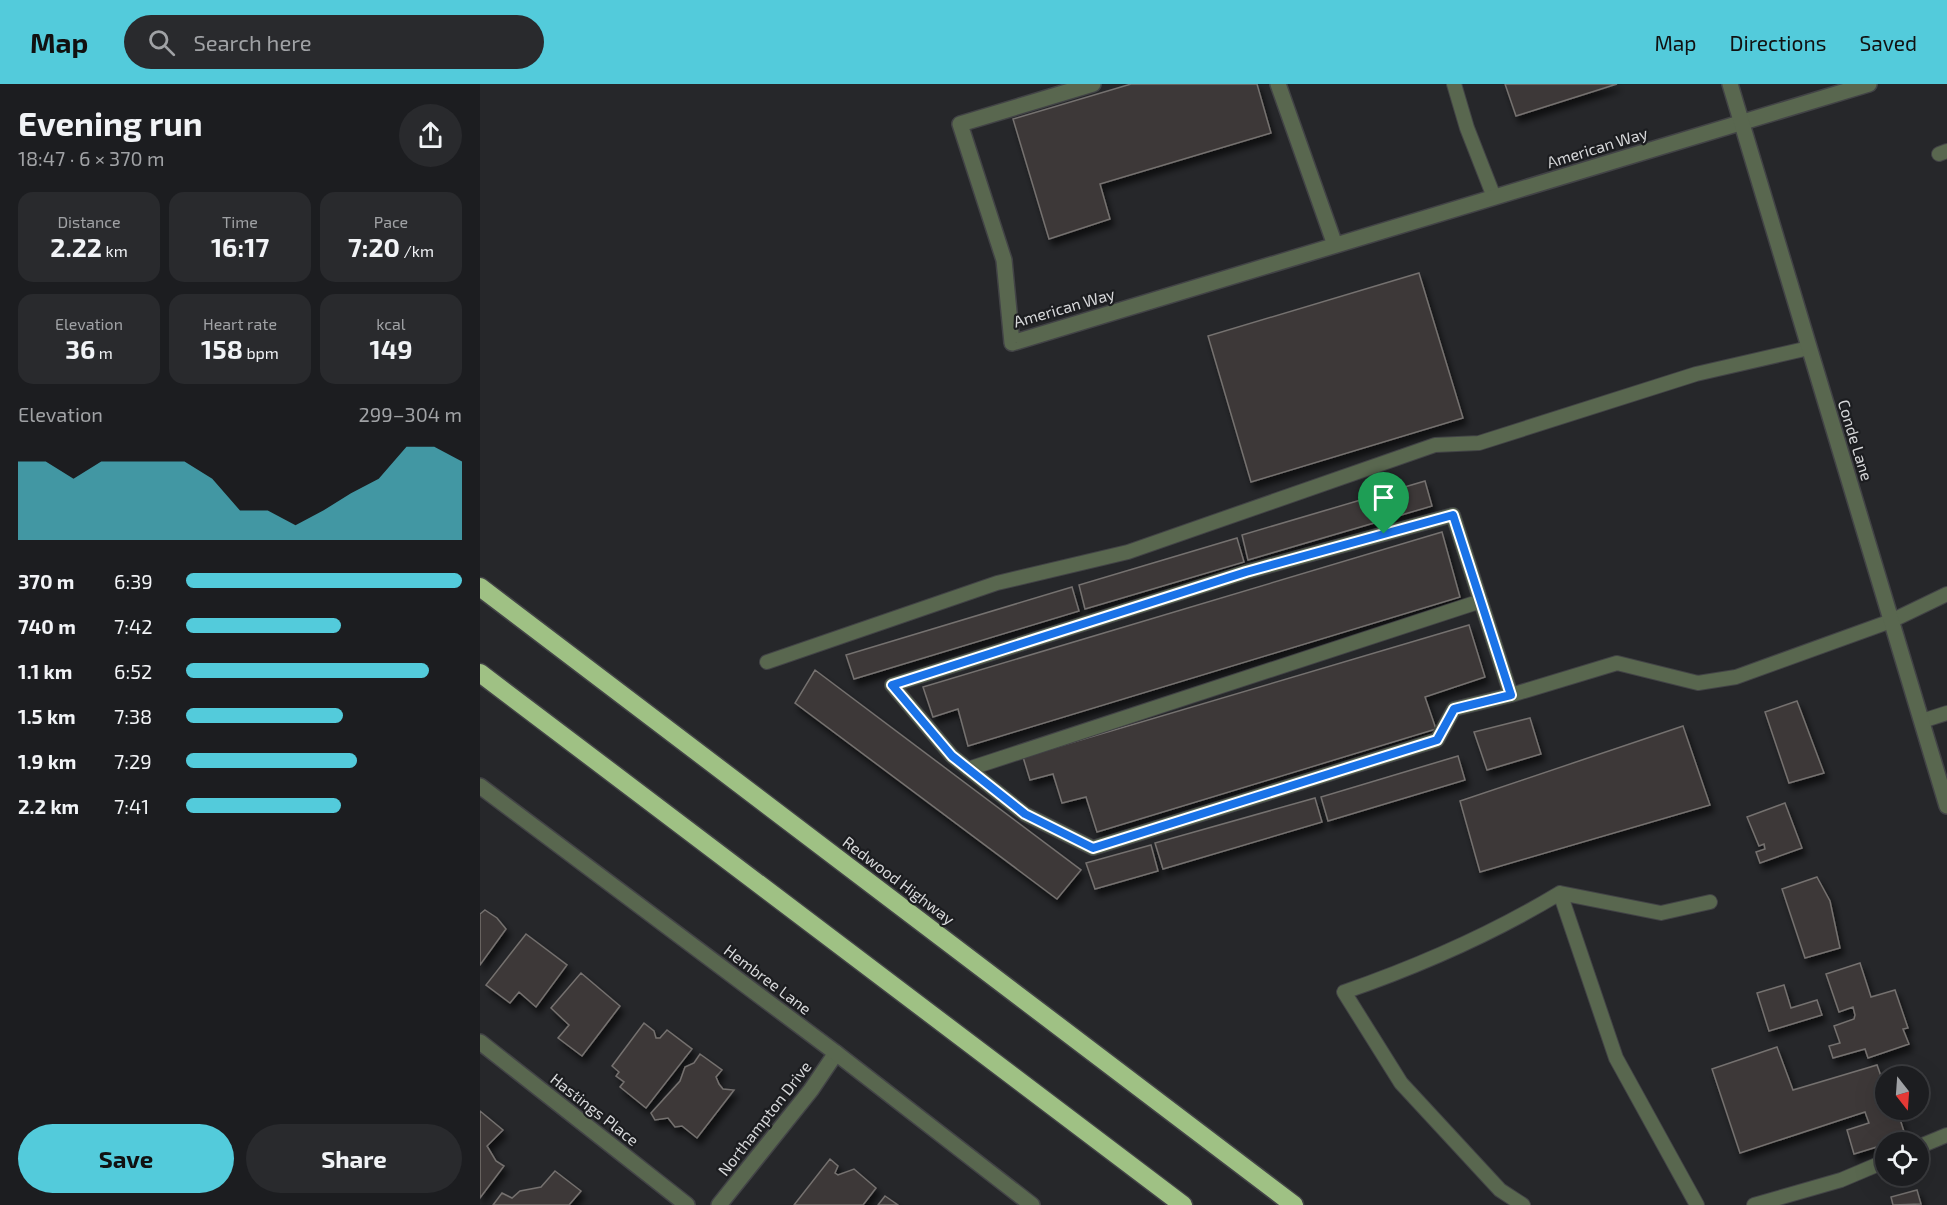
<!DOCTYPE html>
<html lang="en">
<head>
<meta charset="utf-8">
<style>
	body { margin:0; font-family:"Exo 2",sans-serif; background:#292a2d; color:#f1f3f6; height:100vh; display:flex; flex-direction:column; font-size:22px; white-space:nowrap }
	* { box-sizing:border-box; margin:0 }
	p { font-size:20px; color:#a0a2a5 }
	.icon { flex:none; width:33px; height:33px; fill:none; stroke:currentColor; stroke-width:2; stroke-linecap:round; stroke-linejoin:round }
	.map { position:relative; flex:1; overflow:hidden }
	.drawer { display:flex; flex-direction:column; background:#1c1d20; width:480px }
	.drawer>* { flex:none }
	.needle { width:39px; rotate:163deg }
	.buttons { position:absolute; left:1395px; top:982px; display:grid; gap:12px }
	.buttons a { display:grid; place-items:center; width:54px; height:54px; border-radius:50%; background:#1c1d20; box-shadow:0 6px 24px #0002,0 0 0 2px #3a3b3e; font-size:30px }
	.pin { position:absolute; display:grid; place-items:center; width:51px; height:51px; color:#fff; margin:-62px -26px; border-radius:50% 50% 50% 0; rotate:-45deg; box-shadow:0 0 6px #0007 }
	.pin .icon { rotate:45deg }
	.round { display:grid; place-items:center; flex:none; width:63px; height:63px; border-radius:32px; background:#292a2d }
	.overview { display:flex; align-items:center; justify-content:space-between; height:102px; padding:0 18px }
	h1 { font-size:33px; font-weight:700; line-height:45px }
	.stats { display:grid; grid-template-columns:repeat(3,1fr); gap:9px; height:102px; padding:6px 18px }
	.stats div { display:grid; align-content:center; border-radius:15px; background:#292a2d; text-align:center }
	.stats b { font-size:26px; font-weight:700 }
	.stats small { font-size:16px; font-weight:400 }
	.stats p { font-size:16px }
	.chart { height:168px; padding:12px 18px }
	.chart p { display:flex; justify-content:space-between }
	.chart svg { width:100%; height:108px; margin-top:6px; fill:#53cbdb; opacity:.7 }
	.action { display:flex; gap:12px; margin-top:auto; padding:12px 18px }
	.action a { flex:1; height:69px; border-radius:36px; background:#53cbdb; color:#111; font-size:24px; font-weight:700; line-height:69px; text-align:center }
	.action a+a { background:#292a2d; color:#f1f3f6 }
	ul { padding:0 18px; list-style:none; font-size:20px }
	li { display:grid; grid-template-columns:96px 72px 1fr; align-items:center; height:45px }
	li i { height:15px; border-radius:8px; background:#53cbdb }
	header { display:flex; align-items:center; gap:36px; box-sizing:border-box; height:84px; padding:0 30px; background:#53cbdb; color:#111 }
	header strong { font-size:28px }
	nav { display:flex; gap:33px; margin-inline-start:auto; font-size:21px }
	.search { width:420px; height:54px; background:#292a2d; display:flex; align-items:center; gap:15px; box-sizing:border-box; padding:0 21px; border-radius:33px; color:#a0a2a5; font-size:22px }
	main { display:flex; flex:1; min-height:0 }
	.map>svg:first-child { display:block }
</style>
</head>
<body>
<header>
<strong>Map</strong>
<div class="search"><svg class="icon" aria-label="search" viewBox="0 0 24 24"><circle cx="10" cy="10" r="6"/><path d="M15 15l6 6"/></svg>Search here</div>
<nav><a>Map</a><a>Directions</a><a>Saved</a></nav>
</header>
<main>
<section class="drawer">
<div class="overview"><div><h1>Evening run</h1><p>18:47 · 6 × 370 m</p></div><a class="round"><svg class="icon" aria-label="share" viewBox="0 0 24 24"><path d="M12 15V3M7 8l5-5 5 5M5 13v7h14v-7"/></svg></a></div>
<div class="stats">
<div><p>Distance</p><b>2.22<small> km</small></b></div>
<div><p>Time</p><b>16:17</b></div>
<div><p>Pace</p><b>7:20<small> /km</small></b></div>
</div>
<div class="stats">
<div><p>Elevation</p><b>36<small> m</small></b></div>
<div><p>Heart rate</p><b>158<small> bpm</small></b></div>
<div><p>kcal</p><b>149</b></div>
</div>
<div class="chart"><p><span>Elevation</span>299–304 m</p>
<svg viewBox="0 0 160 44" preserveAspectRatio="none"><path d="M0 44V12L10 12L20 19L30 12L40 12L50 12L60 12L70 19L80 32L90 32L100 38L110 32L120 25L130 19L140 6L150 6L160 12V44z"/></svg>
</div>
<ul>
<li><b>370 m</b>6:39<i style="width:100%"></i></li>
<li><b>740 m</b>7:42<i style="width:56%"></i></li>
<li><b>1.1 km</b>6:52<i style="width:88%"></i></li>
<li><b>1.5 km</b>7:38<i style="width:57%"></i></li>
<li><b>1.9 km</b>7:29<i style="width:62%"></i></li>
<li><b>2.2 km</b>7:41<i style="width:56%"></i></li>
</ul>
<div class="action"><a>Save</a><a>Share</a></div>
</section>
<div class="map">
<svg width="1467" height="1121" viewBox="0 0 1467 1121">
	<defs>
		<filter id="shadow"><feDropShadow dx="3.5" dy="6" stdDeviation="3" flood-color="#0009"/></filter>
	</defs>
	<rect width="100%" height="100%" fill="#26272a"/>
	<path fill="#3d3938" stroke="#75716f" stroke-width="1.5" filter="url(#shadow)" d="M651,0H777L791,49L620,100L630,135L569,155L533,35Z
		M1025,0H1137L1036,32Z
		M939,189L983,334L771,398L728,252Z
		M945,397L952,422L768,476L762,451Z
		M962,448L980,513L488,662L478,625L453,633L443,603Z
		M757,454L764,478L605,525L599,501Z
		M592,503L599,527L374,595L366,571Z
		M989,541L1005,593L945,613L956,645L617,748L606,713L582,719L573,690L550,696L543,673Z
		M335,586L601,786L577,815L315,619Z
		M1317,617L1344,689L1309,699L1285,628Z
		M1050,634L1061,670L1007,686L994,648Z
		M1203,642L1230,721L1000,788L980,717Z
		M978,672L985,696L848,737L841,713Z
		M835,714L842,738L683,785L675,759Z
		M1305,719L1322,764L1280,779L1276,768L1285,765L1284,760L1279,762L1267,733Z
		M671,761L678,787L615,805L606,779Z
		M1337,793L1350,817L1360,864L1325,874L1302,805Z
		M5,826L17,834L26,845L0,881V830Z
		M46,850L87,881L56,923L39,908L30,919L6,901Z
		M1380,879L1391,913L1415,906L1428,944L1423,945L1429,960L1388,974L1385,965L1353,974L1349,962L1360,959L1354,942L1374,935L1375,931L1373,923L1359,928L1346,890Z
		M101,889L140,922L102,972L78,954L89,941L71,924Z
		M1304,901L1311,924L1337,916L1342,931L1289,947L1277,909Z
		M164,939L174,947L176,954H180L187,946L212,965L166,1024L140,1003L144,998L136,992L139,988L132,982Z
		M1297,963L1313,1006L1397,981L1406,1006V1026H1412L1415,1033L1419,1032L1426,1054L1374,1070L1367,1046L1389,1039L1385,1028L1260,1069L1232,985Z
		M220,970L242,986L236,993L239,1000L243,1005L254,1006L217,1054L202,1042L195,1043L188,1034L175,1036L171,1029L200,997L205,983L214,979Z
		M0,1027L23,1046L7,1062L16,1077L24,1082L0,1114Z
		M350,1075L358,1082L355,1089L358,1091L374,1085L396,1104L383,1121H314Z
		M75,1087L101,1107L89,1121H13L22,1109L32,1114L40,1107L61,1103Z
		M1437,1106L1441,1120L1413,1121L1411,1113Z
		M405,1112L418,1121H398Z"/>
	<g fill="none" stroke-linecap="round" stroke-linejoin="round">
		<defs>
			<path id="service" d="M974,0L987,44L1014,113
				M1459,70L1467,67
				M287,578L517,499L648,468L955,361L999,359L1216,290L1329,264
				M1031,611L973,431L766,488L412,601L472,672L545,730L613,764L957,656L974,625L1031,611L1137,579L1218,599L1256,593L1411,537L1467,510
				M1442,637L1467,629
				M488,685L1001,517
				M1080,809L1181,829L1230,818
				M1438,1063L1467,1051
				M1043,1121L1020,1106L921,999L864,908C939,882 1012,850 1080,809L1136,974L1217,1121
				M1274,1121L1361,1096L1406,1077"/>
			<path id="minor" d="M613,0L480,40L524,176L532,259L1389,0
				M798,0L855,161
				M0,958L207,1121
				M239,1121L331,1006L356,969"/>
			<path id="tertiary" d="M1250,0L1467,722
				M0,702L356,969L552,1121"/>
			<path id="motorway" d="M0,503L814,1121
				M0,589L703,1121"/>
		</defs>
		<use href="#service" stroke="#424346" stroke-width="16"/>
		<use href="#minor" stroke="#424346" stroke-width="18"/>
		<use href="#tertiary" stroke="#424346" stroke-width="18"/>
		<use href="#motorway" stroke="#424346" stroke-width="21"/>
		<use href="#service" stroke="#59674f" stroke-width="14"/>
		<use href="#minor" stroke="#59674f" stroke-width="15"/>
		<use href="#tertiary" stroke="#59674f" stroke-width="15"/>
		<use href="#motorway" stroke="#9fc184" stroke-width="18"/>
	</g>
	<g fill="none" stroke-linecap="round" stroke-linejoin="round">
		<defs>
			<path id="route" d="M973,431L1031,611L974,625L957,656L613,764L545,730L472,672L412,601L766,488Z"/>
		</defs>
		<use href="#route" stroke="#fff" stroke-width="12"/>
		<use href="#route" stroke="#1a73e8" stroke-width="8"/>
	</g>
	<g text-anchor="middle" dominant-baseline="central" stroke-width="4.5" stroke-linejoin="round" paint-order="stroke">
		<g font-size="16" fill="#d7d8da" stroke="#1c1d20">
			<text transform="translate(1117 63) rotate(-17)">American Way</text>
			<text transform="translate(584 223) rotate(-16)">American Way</text>
			<text transform="translate(1376 356) rotate(73)">Conde Lane</text>
			<text transform="translate(419 796) rotate(37)">Redwood Highway</text>
			<text transform="translate(288 895) rotate(37)">Hembree Lane</text>
			<text transform="translate(115 1025) rotate(38)">Hastings Place</text>
			<text transform="translate(284 1034) rotate(-52)">Northampton Drive</text>
		</g>
	</g>
</svg>
<div class="buttons">
<a><svg class="needle" viewBox="-14 -14 28 28"><path d="M0-13l5 13h-10z" fill="#e53935"/><path d="M0 13l5-13h-10z" fill="#a0a2a5"/></svg></a>
<a><svg class="icon" aria-label="locate" viewBox="0 0 24 24"><circle cx="12" cy="12" r="6"/><path d="M12 2v4M12 18v4M2 12h4M18 12h4"/></svg></a>
</div>
<div class="pin" style="left:904px;top:450px;background:#1e9e55"><svg class="icon" aria-label="arrive" viewBox="0 0 24 24"><path d="M6 21V4h12l-3 4 3 4H6"/></svg></div>
</div>
</main>
</body>
</html>
